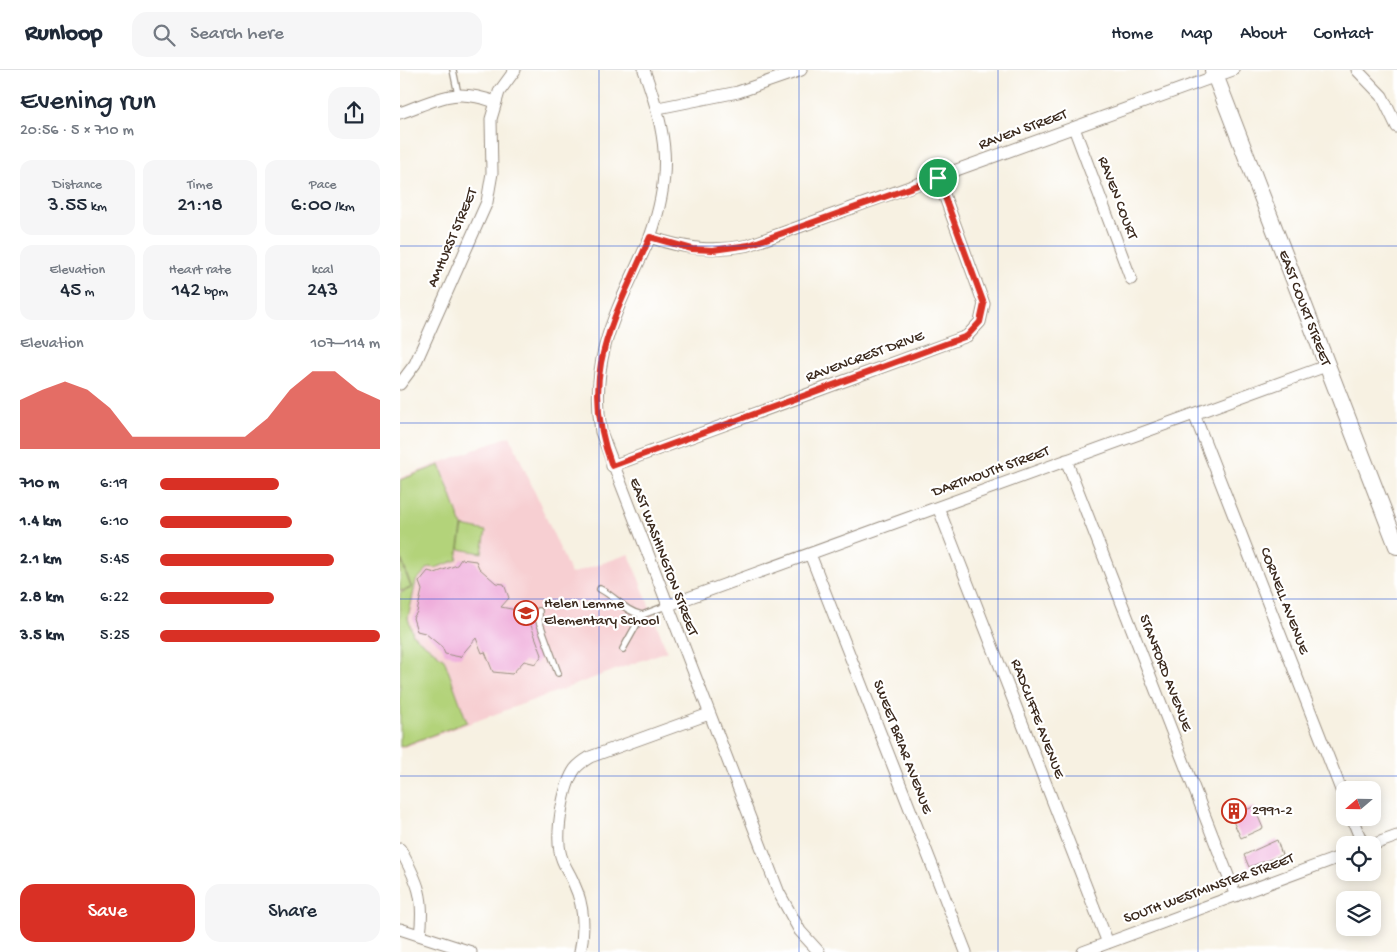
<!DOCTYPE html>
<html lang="en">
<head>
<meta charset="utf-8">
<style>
	body { margin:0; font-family:"Gochi Hand",sans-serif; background:#f6f6f7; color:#1f2937; height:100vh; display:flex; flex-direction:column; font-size:19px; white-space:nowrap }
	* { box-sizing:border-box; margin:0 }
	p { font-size:16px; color:#747a83 }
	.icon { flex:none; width:28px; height:28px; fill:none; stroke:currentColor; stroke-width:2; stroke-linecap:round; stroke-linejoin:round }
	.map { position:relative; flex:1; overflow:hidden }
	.drawer { display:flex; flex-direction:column; background:#fff; width:400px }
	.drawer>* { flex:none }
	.needle { width:32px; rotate:250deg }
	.controls { position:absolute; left:936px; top:711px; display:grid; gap:10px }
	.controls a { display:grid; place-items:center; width:45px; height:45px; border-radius:10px; background:#fff; box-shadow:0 2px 12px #0003; font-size:25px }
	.pin { position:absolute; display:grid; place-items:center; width:42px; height:42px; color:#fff; margin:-21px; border:2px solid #fff; border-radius:50%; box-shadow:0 1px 5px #0007 }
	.round { display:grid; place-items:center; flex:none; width:52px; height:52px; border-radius:15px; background:#f6f6f7 }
	.headline { display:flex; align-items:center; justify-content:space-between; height:85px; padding:0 20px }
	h1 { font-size:28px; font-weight:600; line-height:38px }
	.metrics { display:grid; grid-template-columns:repeat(3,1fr); gap:8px; height:85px; padding:5px 20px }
	.metrics div { display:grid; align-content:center; border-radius:12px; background:#f6f6f7; text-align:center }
	.metrics b { font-size:21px; font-weight:600 }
	.metrics small { font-size:14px; font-weight:400 }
	.metrics p { font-size:14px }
	.chart { height:140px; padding:10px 20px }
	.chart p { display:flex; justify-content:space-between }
	.chart svg { width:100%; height:90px; margin-top:5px; fill:#d93025; opacity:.7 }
	.action { display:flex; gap:10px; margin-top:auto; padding:10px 20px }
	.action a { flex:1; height:58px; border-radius:15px; background:#d93025; color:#fff; font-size:20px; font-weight:600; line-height:58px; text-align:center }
	.action a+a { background:#f6f6f7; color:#1f2937 }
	ul { padding:0 20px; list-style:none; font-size:16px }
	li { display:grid; grid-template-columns:80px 60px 1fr; align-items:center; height:38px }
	li i { height:12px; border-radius:6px; background:#d93025 }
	header { display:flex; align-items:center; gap:30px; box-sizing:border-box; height:70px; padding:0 25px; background:#fff; border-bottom:1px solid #e0e1e3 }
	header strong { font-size:24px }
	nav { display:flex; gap:28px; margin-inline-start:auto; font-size:18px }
	.search { width:350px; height:45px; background:#f6f6f7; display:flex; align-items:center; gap:12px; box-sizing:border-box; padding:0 18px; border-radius:15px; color:#747a83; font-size:19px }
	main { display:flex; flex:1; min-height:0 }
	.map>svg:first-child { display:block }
</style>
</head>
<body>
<header>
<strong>Runloop</strong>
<div class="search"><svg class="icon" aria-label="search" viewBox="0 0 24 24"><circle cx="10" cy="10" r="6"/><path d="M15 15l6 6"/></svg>Search here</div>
<nav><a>Home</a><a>Map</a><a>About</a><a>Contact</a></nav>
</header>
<main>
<section class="drawer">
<div class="headline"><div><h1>Evening run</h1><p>20:56 · 5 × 710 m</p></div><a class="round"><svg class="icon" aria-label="share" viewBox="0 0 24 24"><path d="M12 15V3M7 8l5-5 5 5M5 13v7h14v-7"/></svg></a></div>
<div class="metrics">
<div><p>Distance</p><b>3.55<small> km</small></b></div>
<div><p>Time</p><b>21:18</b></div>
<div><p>Pace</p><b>6:00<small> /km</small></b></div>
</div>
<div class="metrics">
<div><p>Elevation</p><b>45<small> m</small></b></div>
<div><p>Heart rate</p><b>142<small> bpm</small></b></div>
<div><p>kcal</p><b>243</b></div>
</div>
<div class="chart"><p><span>Elevation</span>107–114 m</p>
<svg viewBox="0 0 160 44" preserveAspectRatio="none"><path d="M0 44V20L10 15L20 11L30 15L40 24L50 38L60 38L70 38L80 38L90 38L100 38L110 29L120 15L130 6L140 6L150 15L160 20V44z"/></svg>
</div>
<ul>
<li><b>710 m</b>6:19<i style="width:54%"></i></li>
<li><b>1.4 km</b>6:10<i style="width:60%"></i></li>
<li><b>2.1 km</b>5:45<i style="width:79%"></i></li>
<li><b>2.8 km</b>6:22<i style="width:52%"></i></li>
<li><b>3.5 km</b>5:25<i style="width:100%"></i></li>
</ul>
<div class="action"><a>Save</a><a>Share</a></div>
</section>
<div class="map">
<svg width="997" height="882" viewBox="0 0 997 882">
	<rect width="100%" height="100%" fill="#fff"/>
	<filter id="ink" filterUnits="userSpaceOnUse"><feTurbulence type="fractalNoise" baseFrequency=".02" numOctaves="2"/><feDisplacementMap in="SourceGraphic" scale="10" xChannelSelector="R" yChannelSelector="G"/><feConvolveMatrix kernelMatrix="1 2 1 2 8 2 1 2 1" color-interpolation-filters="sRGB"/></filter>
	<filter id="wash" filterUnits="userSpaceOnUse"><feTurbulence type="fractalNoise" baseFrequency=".0096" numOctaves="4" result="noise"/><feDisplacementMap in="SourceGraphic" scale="20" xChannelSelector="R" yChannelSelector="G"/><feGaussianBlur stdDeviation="1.12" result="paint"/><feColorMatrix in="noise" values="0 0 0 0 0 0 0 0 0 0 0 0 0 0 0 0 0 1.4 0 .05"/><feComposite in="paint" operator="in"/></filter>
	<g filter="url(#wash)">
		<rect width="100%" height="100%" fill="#f7f1e2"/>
		<path fill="#f7cfd2" d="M110,366L171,504L229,484L267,581L0,679V408Z"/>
		<path fill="#b3d37a" stroke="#777e4c" d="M40,395L62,456L57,490L35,498L29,497L16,511L8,548L13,565L44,589L67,652L0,677V523L12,518L0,485V410Z
			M63,456L86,461L82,483L59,479Z
			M0,488L11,518L0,521Z"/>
		<g id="blocks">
			<path fill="#eea9d9" d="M61,489L76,491L79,498L96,513L104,514L109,528L101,537L126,542L142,585L136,594L124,591L112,604L93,602L85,582L82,583L76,568L60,587L45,584L42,577L25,563L17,561L13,548L17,542L22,520L19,512L28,501L35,503L57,495Z
				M854,737L863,758L841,768L830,745Z
				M877,770L882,785L849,797L844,785Z"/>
		</g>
	</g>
	<g filter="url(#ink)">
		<use href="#blocks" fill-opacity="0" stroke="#998e80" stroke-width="1"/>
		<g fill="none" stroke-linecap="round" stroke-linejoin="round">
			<defs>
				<path id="lane" d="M53,0L58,24
					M200,519C216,527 224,541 242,545L223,579
					M139,541V551L158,603
					M242,545L266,536"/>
				<path id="street" d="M244,0C267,63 273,103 250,167C219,238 189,282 201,362L379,823L400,861L419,882
					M957,0L982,26L997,57
					M258,38L338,22L401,0
					M0,43C39,29 53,17 95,32
					M674,58L731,209
					M250,167C284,179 314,182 349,175L833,0
					M0,314L15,294L87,132L92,103L91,49L99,22L115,0
					M794,344L945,730
					M666,390L836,826
					M212,396L567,266L580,252L584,234L538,108
					M538,437L708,873
					M410,484L566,882
					M266,536L926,296
					M952,748L963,775
					M972,775L997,766
					M0,779C18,812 25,827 20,865
					M0,859L71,882
					M180,882C185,860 184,835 174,814C170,803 162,794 160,782C156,762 163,716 175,699C179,694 185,690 190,687L309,644
					M683,882L945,785"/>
				<path id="secondary" d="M813,0L997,476"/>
			</defs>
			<use href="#lane" stroke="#998e80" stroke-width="8"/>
			<use href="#street" stroke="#998e80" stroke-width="13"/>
			<use href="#secondary" stroke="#998e80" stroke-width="18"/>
			<use href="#lane" stroke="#fff" stroke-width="5.5"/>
			<use href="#street" stroke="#fff" stroke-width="11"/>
			<use href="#secondary" stroke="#fff" stroke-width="16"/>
		</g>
	</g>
	<g fill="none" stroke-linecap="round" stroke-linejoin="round" filter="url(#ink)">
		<defs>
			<path id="route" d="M538,108L584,234L580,252L567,266L212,396C177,304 214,250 250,167L292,179L313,180L349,175Z"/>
		</defs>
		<use href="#route" stroke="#fff" stroke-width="10"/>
		<use href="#route" stroke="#d93025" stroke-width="6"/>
	</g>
	<path fill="none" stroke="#1d4ed8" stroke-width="1" stroke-opacity="0.55" d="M199,0V882M399,0V882M598,0V882M798,0V882M0,176H997M0,353H997M0,529H997M0,706H997"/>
	<defs>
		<symbol id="school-ring" viewBox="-11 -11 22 22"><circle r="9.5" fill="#fff" stroke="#c8321e" stroke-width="1.5"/><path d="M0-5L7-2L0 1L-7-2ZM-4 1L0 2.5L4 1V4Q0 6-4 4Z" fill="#c8321e"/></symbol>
		<symbol id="building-ring" viewBox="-11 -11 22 22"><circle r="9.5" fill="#fff" stroke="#c8321e" stroke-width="1.5"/><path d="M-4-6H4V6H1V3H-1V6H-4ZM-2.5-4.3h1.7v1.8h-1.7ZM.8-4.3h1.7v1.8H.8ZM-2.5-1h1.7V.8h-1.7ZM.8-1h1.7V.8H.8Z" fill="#c8321e"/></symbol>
	</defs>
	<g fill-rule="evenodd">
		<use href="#school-ring" x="112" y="529" width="28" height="28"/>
		<use href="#building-ring" x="820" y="727" width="28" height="28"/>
	</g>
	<g text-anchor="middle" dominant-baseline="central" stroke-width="4.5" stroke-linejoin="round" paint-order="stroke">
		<g font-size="15" fill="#3b2a1e" stroke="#fff">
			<text transform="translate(623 60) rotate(-20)">RAVEN STREET</text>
			<text transform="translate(717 128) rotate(69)">RAVEN COURT</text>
			<text transform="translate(53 168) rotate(-67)">AMHURST STREET</text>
			<text transform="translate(904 238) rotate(69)">EAST COURT STREET</text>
			<text transform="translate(465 287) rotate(-20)">RAVENCREST DRIVE</text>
			<text transform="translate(591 402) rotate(-20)">DARTMOUTH STREET</text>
			<text transform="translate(263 487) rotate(69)">EAST WASHINGTON STREET</text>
			<text transform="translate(884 531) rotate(69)">CORNELL AVENUE</text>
			<text transform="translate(765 603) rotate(69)">STANFORD AVENUE</text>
			<text transform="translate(637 649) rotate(69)">RADCLIFFE AVENUE</text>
			<text transform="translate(502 677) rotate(69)">SWEET BRIAR AVENUE</text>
			<text transform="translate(809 819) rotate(-20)">SOUTH WESTMINSTER STREET</text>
		</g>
		<g font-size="15" fill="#3b2a1e" stroke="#fff" text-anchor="start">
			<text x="144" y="534">Helen Lemme<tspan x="144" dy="17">Elementary School</tspan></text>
			<text x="852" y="741">2991-2</text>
		</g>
	</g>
</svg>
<div class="controls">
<a><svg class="needle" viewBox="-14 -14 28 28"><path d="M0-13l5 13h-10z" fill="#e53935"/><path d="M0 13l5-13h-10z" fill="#747a83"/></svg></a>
<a><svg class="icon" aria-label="locate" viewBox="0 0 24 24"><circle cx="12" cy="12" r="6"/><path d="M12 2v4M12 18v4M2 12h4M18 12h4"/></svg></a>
<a><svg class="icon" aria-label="layers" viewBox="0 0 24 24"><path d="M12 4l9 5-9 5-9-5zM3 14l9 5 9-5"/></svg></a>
</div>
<div class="pin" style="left:538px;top:108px;background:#1e9e55"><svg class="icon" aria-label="arrive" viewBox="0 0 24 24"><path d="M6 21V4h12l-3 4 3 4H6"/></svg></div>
</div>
</main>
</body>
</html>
